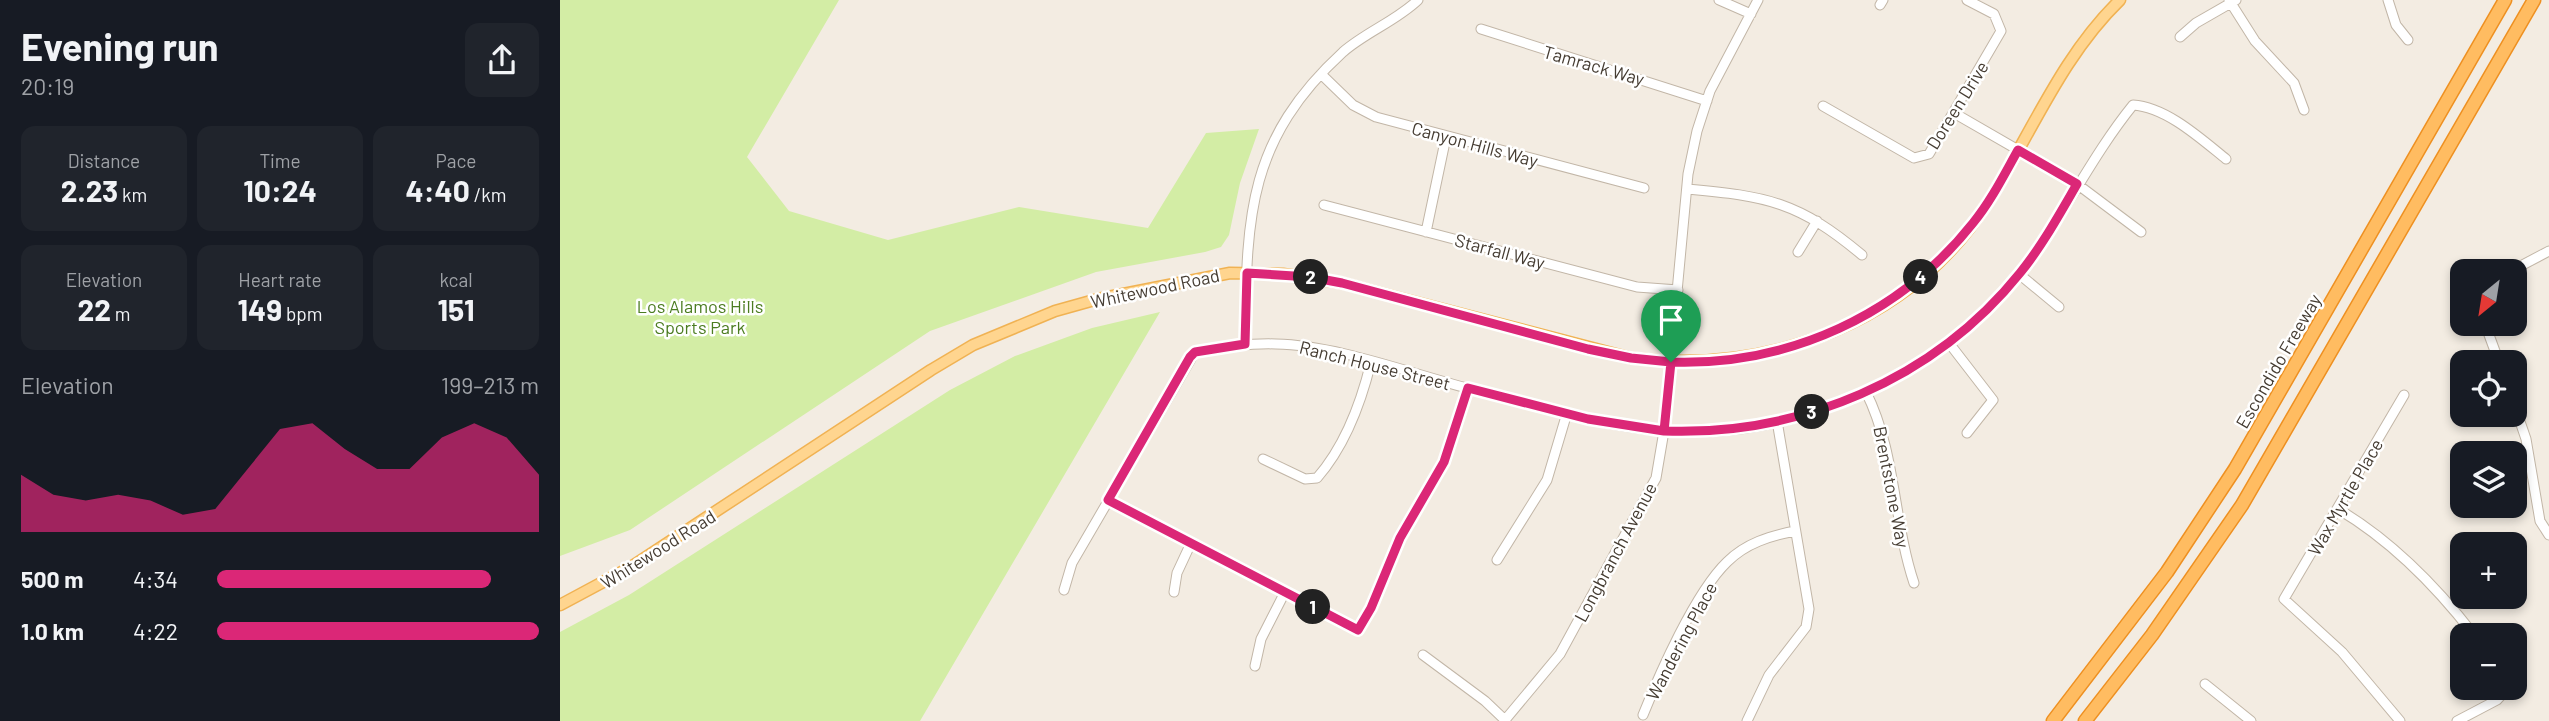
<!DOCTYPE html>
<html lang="en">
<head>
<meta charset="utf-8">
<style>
	body { margin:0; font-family:Barlow,sans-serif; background:#20242c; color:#f1f3f6; height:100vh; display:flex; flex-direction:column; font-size:26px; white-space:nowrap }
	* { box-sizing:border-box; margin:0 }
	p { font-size:23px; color:#9ea1a6 }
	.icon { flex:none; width:38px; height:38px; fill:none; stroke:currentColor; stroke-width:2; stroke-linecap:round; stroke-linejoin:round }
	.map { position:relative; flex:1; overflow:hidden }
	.panel { display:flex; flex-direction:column; background:#171b24; width:560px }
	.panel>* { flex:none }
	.needle { width:46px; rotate:210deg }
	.tools { position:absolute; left:1890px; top:259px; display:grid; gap:14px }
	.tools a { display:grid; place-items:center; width:77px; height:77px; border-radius:14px; background:#171b24; box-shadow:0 4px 10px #0003; font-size:35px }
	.pin { position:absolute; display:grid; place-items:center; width:60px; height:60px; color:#fff; margin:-72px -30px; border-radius:50% 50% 50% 0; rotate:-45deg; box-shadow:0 0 7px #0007 }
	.pin .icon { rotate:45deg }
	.km { position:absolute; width:35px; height:35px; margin:-18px; border-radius:50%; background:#222; color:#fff; font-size:19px; line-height:35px; text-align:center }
	.round { display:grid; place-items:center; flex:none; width:74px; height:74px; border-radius:14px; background:#20242c }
	.summary { display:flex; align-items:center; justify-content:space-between; height:119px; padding:0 21px }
	h1 { font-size:38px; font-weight:700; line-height:52px }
	.stats { display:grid; grid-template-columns:repeat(3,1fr); gap:10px; height:119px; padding:7px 21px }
	.stats div { display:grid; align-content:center; border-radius:14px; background:#20242c; text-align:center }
	.stats b { font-size:30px; font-weight:700 }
	.stats small { font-size:19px; font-weight:400 }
	.stats p { font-size:19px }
	.chart { height:196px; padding:14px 21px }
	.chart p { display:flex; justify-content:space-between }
	.chart svg { width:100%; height:126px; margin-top:7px; fill:#db2777; opacity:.7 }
	ul { padding:0 21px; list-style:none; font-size:23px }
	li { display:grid; grid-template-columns:112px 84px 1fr; align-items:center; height:52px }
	li i { height:18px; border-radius:9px; background:#db2777 }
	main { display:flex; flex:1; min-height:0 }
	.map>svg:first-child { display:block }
</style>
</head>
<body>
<main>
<section class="panel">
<div class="summary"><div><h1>Evening run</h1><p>20:19</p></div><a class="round"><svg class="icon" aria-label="share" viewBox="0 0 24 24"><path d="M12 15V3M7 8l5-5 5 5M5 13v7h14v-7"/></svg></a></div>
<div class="stats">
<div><p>Distance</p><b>2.23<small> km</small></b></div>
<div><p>Time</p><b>10:24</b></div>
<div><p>Pace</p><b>4:40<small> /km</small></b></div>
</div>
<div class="stats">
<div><p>Elevation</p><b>22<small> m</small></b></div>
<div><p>Heart rate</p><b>149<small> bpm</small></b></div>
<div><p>kcal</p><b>151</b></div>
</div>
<div class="chart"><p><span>Elevation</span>199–213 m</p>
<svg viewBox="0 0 160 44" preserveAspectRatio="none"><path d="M0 44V24L10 31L20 33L30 31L40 33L50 38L60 36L70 22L80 8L90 6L100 15L110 22L120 22L130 11L140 6L150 11L160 24V44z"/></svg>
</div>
<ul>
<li><b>500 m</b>4:34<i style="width:85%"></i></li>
<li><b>1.0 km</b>4:22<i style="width:100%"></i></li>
</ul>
</section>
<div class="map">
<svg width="1989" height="721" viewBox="0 0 1989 721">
	<rect width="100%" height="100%" fill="#f3ece2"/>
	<path fill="#d3eda5" d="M0,0H279L187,157L229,211L328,240L459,207L588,228L646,133L699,129L680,183L669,235L661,247L645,252L536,272L370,331L70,530L0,556Z
		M600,312L360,721H0V632L69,595L390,390L455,356L532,328Z"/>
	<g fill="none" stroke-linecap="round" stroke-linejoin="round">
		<defs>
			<path id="minor" d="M1159,0L1191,14
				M1669,0L1695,41L1734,83L1744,110
				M1828,0L1836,25L1848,40
				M1320,5L1323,0
				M921,29L1147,101
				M1620,37L1636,23L1676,0
				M761,74L793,105L816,117L1084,188
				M1263,106L1354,158L1369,154L1441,31L1434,14L1407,0
				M1394,113L1517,184L1581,232
				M1127,189C1207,196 1239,202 1302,255
				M764,205L1077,287L1118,290
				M866,232L886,137
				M1238,252L1257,221
				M1951,271L1989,251
				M1459,274L1499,307
				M1925,324L1939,362
				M1389,343L1433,400L1407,433
				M685,344C687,220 685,142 783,52C806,32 836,21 858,0
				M1306,392C1336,452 1333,520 1354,583
				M1955,407L1966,439L1980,521L1989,535
				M703,459L745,479L757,478C785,446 801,403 811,362
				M548,500L798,630L811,608L840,538L884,462L908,388
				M1778,509C1832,541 1876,586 1914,635
				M937,560L987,480L1007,413
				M504,590L512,563L635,352C662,347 689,343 716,344C775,345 849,373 907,388C972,404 1037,426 1104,431C1237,441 1378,376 1460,273C1502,220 1530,158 1573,105C1606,107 1640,138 1666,159
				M614,592L617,573L631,543
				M863,655L925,701L946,721
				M695,666L701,639L725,592
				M1645,684L1691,721
				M1083,715C1100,673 1135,593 1167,562C1186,543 1210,536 1235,531
				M945,720L1000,654L1096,478L1104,431L1128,174L1137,131L1150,91L1198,0
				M1187,721L1209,675L1246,627L1249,609L1217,421
				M1840,721L1782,652L1724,599L1844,395
				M1897,721L1937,700L1948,688"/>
			<path id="major" d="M0,605L71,567L371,370L413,345L495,311L538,299L670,273L723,274L782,283L1071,358C1211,375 1353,322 1430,199C1472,132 1502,56 1560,0"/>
			<path id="highway" d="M1493,721L1607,572L1675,469L1945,0
				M1525,721L1592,635L1682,505L1974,0"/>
		</defs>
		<use href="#minor" stroke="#c2b6a7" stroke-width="11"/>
		<use href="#major" stroke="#f0b253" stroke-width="13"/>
		<use href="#highway" stroke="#ee9021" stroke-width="15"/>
		<use href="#minor" stroke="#fff" stroke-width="9"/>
		<use href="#major" stroke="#ffd58f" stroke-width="10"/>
		<use href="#highway" stroke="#ffbc61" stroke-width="12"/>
	</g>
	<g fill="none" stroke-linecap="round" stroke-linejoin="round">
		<defs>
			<path id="route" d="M1111,362L1104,431L1028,419L908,388L884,462L840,538L811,608L798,630L548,500L630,357L635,352L685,344L687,273L750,277L782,283L1028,349L1071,358L1111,362L1104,431C1240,436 1374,380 1460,273C1482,246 1499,215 1517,184L1458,150C1444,175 1431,201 1413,223C1340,315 1229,366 1111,362"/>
		</defs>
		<use href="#route" stroke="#fff" stroke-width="14"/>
		<use href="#route" stroke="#db2777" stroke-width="9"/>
	</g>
	<g text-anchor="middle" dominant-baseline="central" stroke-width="5" stroke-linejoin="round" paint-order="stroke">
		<g font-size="18" fill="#453c32" stroke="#fff">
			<text transform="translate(1034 65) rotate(16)">Tamrack Way</text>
			<text transform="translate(1397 105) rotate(-58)">Doreen Drive</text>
			<text transform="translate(915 144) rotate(15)">Canyon Hills Way</text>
			<text transform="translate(940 251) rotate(15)">Starfall Way</text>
			<text transform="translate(595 288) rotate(-12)">Whitewood Road</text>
			<text transform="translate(1718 361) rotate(-60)">Escondido Freeway</text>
			<text transform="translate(815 365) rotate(14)">Ranch House Street</text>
			<text transform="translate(1332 487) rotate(79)">Brentstone Way</text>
			<text transform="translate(1785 497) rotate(-60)">Wax Myrtle Place</text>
			<text transform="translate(98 549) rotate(-32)">Whitewood Road</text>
			<text transform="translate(1055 552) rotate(-62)">Longbranch Avenue</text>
			<text transform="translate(1121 641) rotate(-62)">Wandering Place</text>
		</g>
		<g font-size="18" fill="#4b7c20" stroke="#fff">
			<text x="140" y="306">Los Alamos Hills<tspan x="140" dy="21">Sports Park</tspan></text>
		</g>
	</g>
</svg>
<div class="tools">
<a><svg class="needle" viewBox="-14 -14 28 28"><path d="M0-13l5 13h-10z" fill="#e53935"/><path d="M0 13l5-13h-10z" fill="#9ea1a6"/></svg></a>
<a><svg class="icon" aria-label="locate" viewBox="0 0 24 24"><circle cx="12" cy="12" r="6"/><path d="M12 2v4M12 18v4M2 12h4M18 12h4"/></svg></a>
<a><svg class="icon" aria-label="layers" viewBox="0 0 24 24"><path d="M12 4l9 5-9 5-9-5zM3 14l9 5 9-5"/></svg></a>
<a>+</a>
<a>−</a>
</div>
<div class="pin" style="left:1111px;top:362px;background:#1e9e55"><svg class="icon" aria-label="arrive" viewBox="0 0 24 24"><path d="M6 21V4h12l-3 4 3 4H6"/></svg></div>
<b class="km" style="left:753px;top:607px">1</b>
<b class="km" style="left:751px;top:277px">2</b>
<b class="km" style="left:1252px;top:412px">3</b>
<b class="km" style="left:1361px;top:277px">4</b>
</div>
</main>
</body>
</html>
